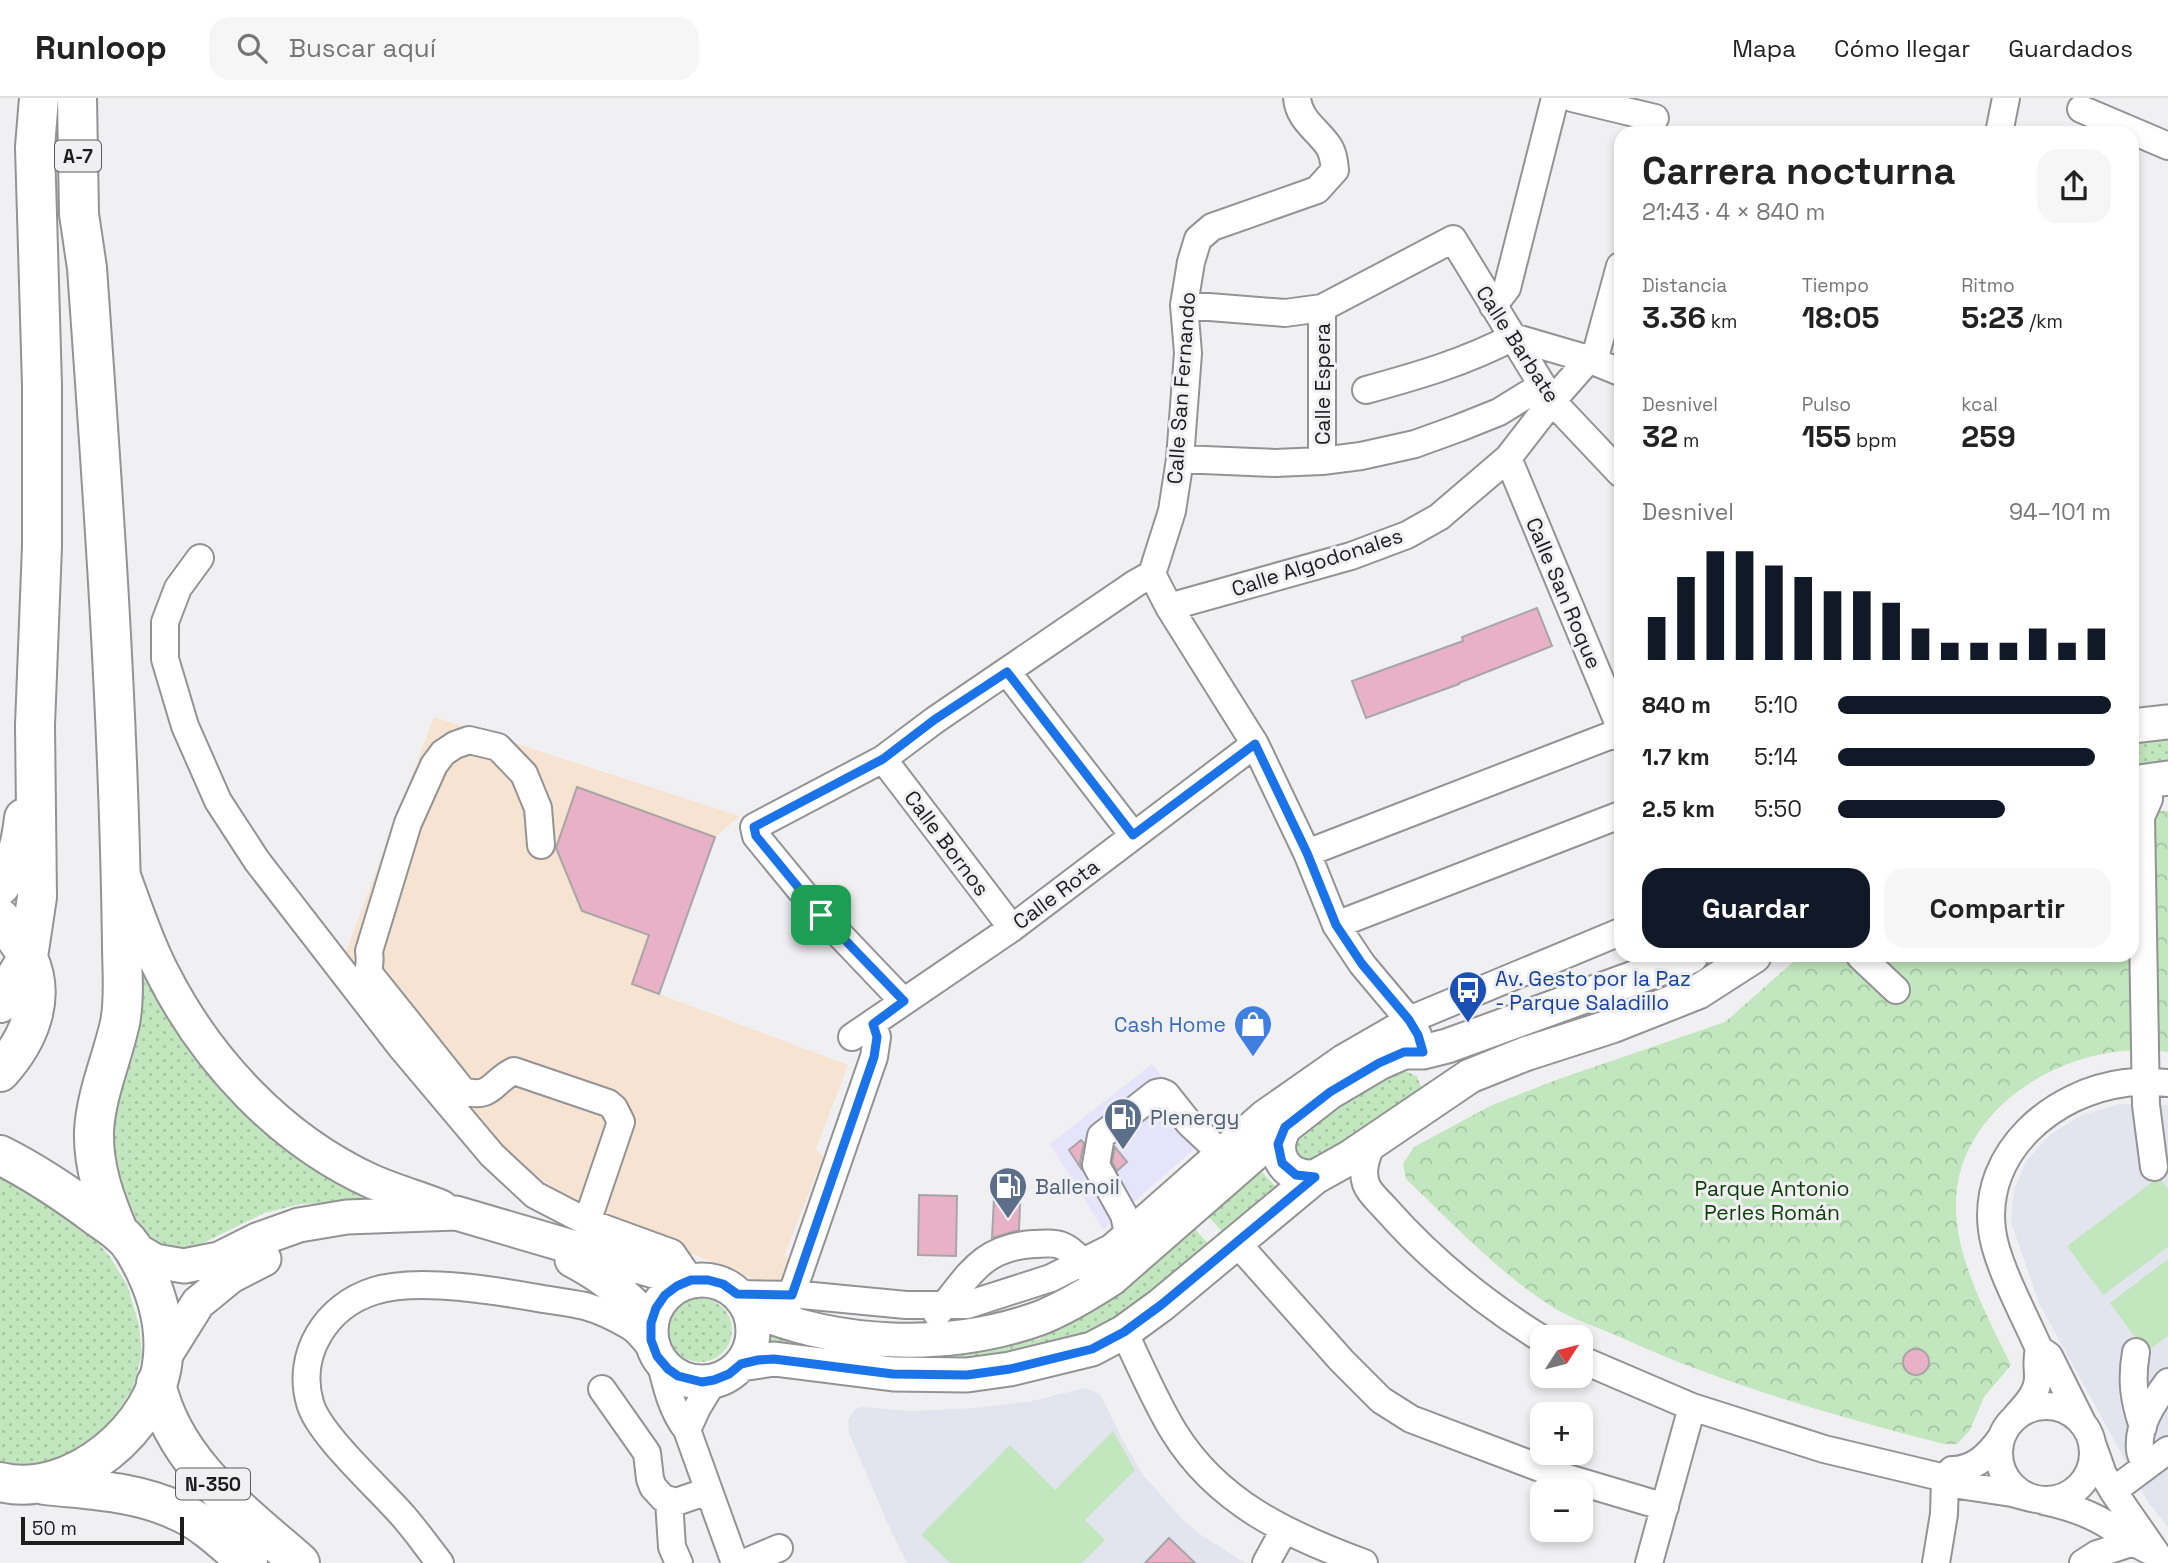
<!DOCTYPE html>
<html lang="es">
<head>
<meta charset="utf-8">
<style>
	body { margin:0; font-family:"Space Grotesk",sans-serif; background:#f6f6f6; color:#222; height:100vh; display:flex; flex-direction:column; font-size:26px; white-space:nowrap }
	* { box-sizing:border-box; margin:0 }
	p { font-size:23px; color:#767676 }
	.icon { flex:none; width:38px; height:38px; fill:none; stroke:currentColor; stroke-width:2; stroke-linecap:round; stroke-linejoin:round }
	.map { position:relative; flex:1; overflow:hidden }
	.details { position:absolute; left:1614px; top:28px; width:525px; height:836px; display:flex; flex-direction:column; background:#fff; border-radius:21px; box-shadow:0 4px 10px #0003 }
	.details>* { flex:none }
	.needle { width:46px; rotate:54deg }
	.fabs { position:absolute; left:1530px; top:1227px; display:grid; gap:14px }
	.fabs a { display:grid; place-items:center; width:63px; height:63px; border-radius:14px; background:#fff; box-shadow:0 4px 10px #0003; font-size:35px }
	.scale { position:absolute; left:21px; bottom:18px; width:163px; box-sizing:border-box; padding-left:7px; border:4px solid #1d1d1e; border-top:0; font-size:19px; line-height:24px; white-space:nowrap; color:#1d1d1e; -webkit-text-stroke:5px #f0f0f3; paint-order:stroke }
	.pin { position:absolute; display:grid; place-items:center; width:60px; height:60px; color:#fff; margin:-30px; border-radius:14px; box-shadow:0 4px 10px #0006 }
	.round { display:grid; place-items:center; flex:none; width:74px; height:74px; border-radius:21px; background:#f6f6f6 }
	.headline { display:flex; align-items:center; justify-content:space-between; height:119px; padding:0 28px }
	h1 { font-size:38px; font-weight:700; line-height:52px }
	.stats { display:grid; grid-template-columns:repeat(3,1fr); gap:10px; height:119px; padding:7px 28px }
	.stats div { display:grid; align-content:center }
	.stats b { font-size:30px; font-weight:700 }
	.stats small { font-size:19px; font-weight:400 }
	.stats p { font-size:19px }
	.chart { height:196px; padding:14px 28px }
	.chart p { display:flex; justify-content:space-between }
	.chart svg { width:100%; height:126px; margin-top:7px; stroke:#111827; stroke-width:6 }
	.button { display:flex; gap:14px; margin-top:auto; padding:14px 28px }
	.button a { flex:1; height:80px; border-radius:21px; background:#111827; color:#fff; font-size:28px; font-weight:700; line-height:80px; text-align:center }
	.button a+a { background:#f6f6f6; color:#222 }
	ul { padding:0 28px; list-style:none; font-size:23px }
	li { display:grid; grid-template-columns:112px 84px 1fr; align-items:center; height:52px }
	li i { height:18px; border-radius:9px; background:#111827 }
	header { display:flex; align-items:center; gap:42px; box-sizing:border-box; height:98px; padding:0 35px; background:#fff; border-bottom:2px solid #e0e0e0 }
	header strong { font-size:33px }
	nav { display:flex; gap:38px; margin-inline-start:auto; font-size:24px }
	.search { width:490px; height:63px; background:#f6f6f6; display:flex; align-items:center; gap:18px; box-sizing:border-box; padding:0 24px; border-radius:21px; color:#767676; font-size:26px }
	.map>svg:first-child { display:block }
</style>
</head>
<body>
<header>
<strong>Runloop</strong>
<div class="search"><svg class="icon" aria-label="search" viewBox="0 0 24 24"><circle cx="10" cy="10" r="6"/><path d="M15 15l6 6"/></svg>Buscar aquí</div>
<nav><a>Mapa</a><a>Cómo llegar</a><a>Guardados</a></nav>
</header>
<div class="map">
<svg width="2168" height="1465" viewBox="0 0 2168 1465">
	<defs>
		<pattern id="grass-dots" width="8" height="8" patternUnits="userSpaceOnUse" patternTransform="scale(1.75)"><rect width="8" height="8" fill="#c2e6be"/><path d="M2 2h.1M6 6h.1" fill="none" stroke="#a6c5a3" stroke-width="1.8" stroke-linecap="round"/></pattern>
		<pattern id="park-crowns" width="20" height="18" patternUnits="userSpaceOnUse" patternTransform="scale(1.75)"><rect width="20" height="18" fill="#c2e6be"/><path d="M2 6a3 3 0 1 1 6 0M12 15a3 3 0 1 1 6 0" fill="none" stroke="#a6c5a3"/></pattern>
	</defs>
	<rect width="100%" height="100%" fill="#f0f0f3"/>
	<path fill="#e6e4fa" d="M1152,966L1209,1038L1103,1131L1050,1046Z"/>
	<path fill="#f6e3d2" d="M434,619L740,718L715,739L659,896L848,967L816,1051L823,1059L784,1158L802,1167L792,1197L591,1114L543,1083L481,1031L345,856Z"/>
	<path fill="#e2e4ee" d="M2120,1006L2168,1007V1429L2148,1404L2039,1205L2011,1124L2014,1092L2027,1062L2051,1036L2082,1017Z
		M1085,1290L1098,1295L1102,1300L1123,1343L1144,1378L1183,1422L1201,1437L1245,1465H907L891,1433L849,1335L848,1322L855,1311L861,1309L911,1313L976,1310L1032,1303Z"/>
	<path fill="url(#grass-dots)" d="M2168,635V666L2132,670V639Z
		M136,857L367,1096L369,1101L363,1104L301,1106L264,1115L201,1146L180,1151L163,1147L146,1135L132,1118L116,1088L108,1027Z
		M1712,858H1731L1688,886L1533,942L1529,932L1698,866Z
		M1405,973L1417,978L1422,991L1318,1065L1296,1061L1294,1042L1298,1037L1392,974Z
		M1259,1071L1279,1092L1225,1137L1207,1117Z
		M0,1076L90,1135L110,1159L127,1187L139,1227L142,1257L133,1289L114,1321L89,1346L64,1359L31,1369L0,1366Z
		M1193,1129L1212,1150L1124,1220L1050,1252L917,1268L762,1246L765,1232L930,1256L991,1252L1039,1241L1080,1219Z
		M668 1232a32 32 0 1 1 64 0a32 32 0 1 1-64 0Z"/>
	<path fill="url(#park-crowns)" d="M2132,712L2168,713V954C2074,939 1952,1007 1956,1112C1957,1163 1989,1222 2011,1267L1984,1299L1970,1332L1957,1346H1944C1835,1318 1725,1287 1622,1240C1600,1230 1574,1222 1554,1210C1499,1175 1453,1126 1406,1081L1403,1066L1414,1049L1490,1008L1556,982L1725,924L1800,858H2132Z"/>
	<path fill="#c2e6be" d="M2159,1079L2168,1091V1149L2103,1197L2067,1148Z
		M2168,1161V1238L2146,1254L2110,1205Z
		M1113,1333L1135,1372L1085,1422L1105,1442L1082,1465H950L921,1437L1010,1347L1055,1392Z"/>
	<path fill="#e8b1c6" stroke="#a8a5a6" stroke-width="2" d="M1537,510L1552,548L1459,585V586L1366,620L1352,583L1463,543L1462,539Z
		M577,689L715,739L659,896L632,886L649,837L582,813L556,750Z
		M1081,1042L1084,1045L1080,1064L1082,1072L1069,1052Z
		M1115,1049L1127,1064L1117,1073L1112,1064Z
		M995,1081L1021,1082L1019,1132L992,1140Z
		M919,1097L957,1098L956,1158L918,1157Z
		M1903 1264a13 13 0 1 1 26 0a13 13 0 1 1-26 0Z
		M1169,1440L1195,1465H1145Z"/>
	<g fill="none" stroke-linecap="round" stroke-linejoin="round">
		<defs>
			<path id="minor" d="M1297,0C1299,21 1315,30 1327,46C1333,53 1334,63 1335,72L1317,92L1212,129L1198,141L1191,164L1184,207L1188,255L1180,361L1172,413L1152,476L1169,509L1255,646L1307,755L1336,827L1362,866L1409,922L1418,937L1423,954
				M1572,0L1655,20
				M2081,11L2168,48
				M1999,35L2006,0
				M1184,207L1285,215L1322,210L1453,141L1552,303L1620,375
				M1493,208L1507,190L1555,0
				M1366,292C1417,278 1466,264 1513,239L1588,261L1620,274
				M1508,360L1620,629
				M1180,361L1275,365L1322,363L1361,358L1415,346L1459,330L1499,314L1541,288
				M1322,363V210
				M200,460L178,490L165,524V561L185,628L218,703L257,763L401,949L492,1057L535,1097L587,1124L672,1155L691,1183
				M1169,509L1351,458L1407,437L1439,419L1508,360L1552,303L1597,252L1620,168
				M1007,574L1133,737
				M883,661L1012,830
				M2149,701L2141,719L2146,1007L2154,1069
				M1307,755L1609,638H1620
				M1336,827L1620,717
				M1860,858L1896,892
				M368,874L463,993C492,1002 492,983 514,973L608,1005L614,1010L621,1024L587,1124
				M358,888C369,878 371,867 369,853L408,725L434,667L443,655L455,647L469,642L498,649L524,676L538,710L541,747
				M903,903L821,817L756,738L754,729L883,661L935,622L1136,485L1152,476
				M852,939L1012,830L1255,646
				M1372,1045C1367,1058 1361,1071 1366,1086C1369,1095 1380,1104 1386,1111C1431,1162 1484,1205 1542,1241
				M1128,1135L1124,1117L1096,1067L1101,1038L1156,995L1161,994L1166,996L1189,1025L1220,1054
				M1236,1144L1342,1263L1381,1302L1411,1321L1564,1379L1665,1409
				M737,1196L802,1197L906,1207H967L1051,1180L1111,1150L1263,1016L1343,960L1409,922L1620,834
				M787,1210L874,959L877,939L873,926
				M937,1216C968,1180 979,1150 1033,1146C1041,1146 1053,1144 1060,1147C1073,1151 1083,1166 1093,1175
				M1124,1234C1140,1267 1155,1303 1174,1334C1218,1405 1288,1437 1364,1465
				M2136,1254C2131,1283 2134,1302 2143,1329
				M1580,1261L1692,1309L1824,1351L1945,1380L1952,1386L2012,1395L2031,1400
				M660,1262C666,1287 671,1311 687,1332L735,1465
				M602,1291L647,1355L650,1381L653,1389L663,1400L676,1404L708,1393
				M1999 1355a47 47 0 1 1 94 0a47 47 0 1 1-94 0Z
				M2016,1318C2026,1307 2038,1295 2038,1279C2038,1268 2036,1262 2039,1251
				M2082,1324L2049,1258L2039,1251C2025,1218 1996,1166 1992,1132C1982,1053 2054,994 2125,985C2139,983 2154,984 2168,985
				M687,1332L697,1310L714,1282
				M2093,1348L2103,1376L2113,1393L2163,1465
				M2147,1367C2144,1363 2140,1357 2140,1352C2137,1327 2154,1303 2168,1284
				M1945,1380L1952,1372C1974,1372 1989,1357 2001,1340
				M2113,1393L2168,1352
				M669,1403L672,1449L679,1465
				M2044,1403C2068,1408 2090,1415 2111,1429C2123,1437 2134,1445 2148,1452
				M440,1465C428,1450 417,1434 404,1419C381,1392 318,1336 310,1305C296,1256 326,1208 374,1193C418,1179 498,1193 543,1201C556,1203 571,1205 585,1208C599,1212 616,1220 628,1227C640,1233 649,1248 657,1258
				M744,1465L779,1450
				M1266,1465L1284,1432
				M1649,1465L1692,1309
				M1936,1465L1944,1416L1945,1380
				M2083,1465L2097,1456L2131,1445"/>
			<path id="major" d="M2132,628L2168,624
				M2132,685L2168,680
				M125,782C137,814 147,846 163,876C207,963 281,1042 371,1083C394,1093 418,1100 441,1109
				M1285,1029C1269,1055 1285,1081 1315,1079
				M133,1150L155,1163L184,1168L219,1161L257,1142L299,1127L347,1119L456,1115L688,1183
				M572,1162C603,1178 628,1198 651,1225
				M651 1233a51 51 0 1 1 102 0a51 51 0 1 1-102 0Z
				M747,1209C835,1249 948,1253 1040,1220C1065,1210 1088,1196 1111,1181L1285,1029L1330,994L1379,965L1404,954H1423L1447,948L1681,863L1691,858
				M163,1261L198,1205L231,1178L264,1161
				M741,1266L774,1261L893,1276L967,1277L1010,1271L1092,1251L1124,1234L1161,1207L1315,1079L1349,1060L1470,978L1525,956L1612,928L1698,894L1754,858"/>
			<path id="highway" d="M77,0L79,116L87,170C103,395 119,621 122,846C122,872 125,900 120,925C112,961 96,996 94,1033C93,1070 105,1102 119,1135
				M0,788C16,764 21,748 24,720
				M0,820C9,832 22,846 28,860C47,901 28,943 0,974
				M0,905L28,859L37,799L35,627L42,448V287L35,49L39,0
				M0,1057C36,1075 67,1096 99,1120C112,1129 126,1138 134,1152C154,1185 166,1220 163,1258C159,1329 70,1402 0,1384
				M156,1285C173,1364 242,1414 300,1465
				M45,1387C90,1392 136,1393 178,1413C204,1424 227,1447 248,1465"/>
		</defs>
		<use href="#minor" stroke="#939395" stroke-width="30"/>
		<use href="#major" stroke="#939395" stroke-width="37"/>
		<use href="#highway" stroke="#939395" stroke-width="42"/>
		<use href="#minor" stroke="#fff" stroke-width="26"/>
		<use href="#major" stroke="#fff" stroke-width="33"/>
		<use href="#highway" stroke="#fff" stroke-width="38"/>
	</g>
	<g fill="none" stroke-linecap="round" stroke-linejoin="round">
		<defs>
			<path id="route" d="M1007,574L1133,737L1255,646L1307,755L1336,827L1362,866L1409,922L1418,937L1423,954H1404L1379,965L1330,994L1285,1029L1278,1046L1282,1065L1296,1077L1315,1079L1161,1207L1124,1234L1092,1251L1010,1271L967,1277L893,1276L774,1261L758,1262L741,1266L729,1276L714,1282L702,1284L678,1278L668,1271L657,1258L651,1242V1225L656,1210L665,1197L677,1188L691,1182H708L723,1186L737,1196L792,1197L874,959L877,939L873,926L904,903L821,817L756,738L754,729L883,661L934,622Z"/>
		</defs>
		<use href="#route" stroke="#fff" stroke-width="14"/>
		<use href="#route" stroke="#1a73e8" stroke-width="9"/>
	</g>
	<defs>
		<symbol id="bus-pin" viewBox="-11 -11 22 30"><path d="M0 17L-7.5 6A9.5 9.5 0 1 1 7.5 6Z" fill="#1a4fb4" stroke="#f0f0f3"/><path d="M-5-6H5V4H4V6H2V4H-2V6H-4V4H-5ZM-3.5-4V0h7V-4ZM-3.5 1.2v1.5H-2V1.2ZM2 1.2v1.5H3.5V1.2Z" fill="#fff"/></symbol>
		<symbol id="shop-pin" viewBox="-11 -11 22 30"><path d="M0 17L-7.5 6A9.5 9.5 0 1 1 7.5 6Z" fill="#3f7fe0" stroke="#f0f0f3"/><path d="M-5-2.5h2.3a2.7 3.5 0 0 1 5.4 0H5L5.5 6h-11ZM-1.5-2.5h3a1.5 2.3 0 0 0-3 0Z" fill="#fff"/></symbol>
		<symbol id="fuel-pin" viewBox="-11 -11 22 30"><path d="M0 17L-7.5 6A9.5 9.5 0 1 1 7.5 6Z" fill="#5c6f8a" stroke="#f0f0f3"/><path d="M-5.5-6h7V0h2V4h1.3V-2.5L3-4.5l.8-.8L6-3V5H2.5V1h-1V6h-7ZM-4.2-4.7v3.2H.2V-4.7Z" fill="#fff"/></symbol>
	</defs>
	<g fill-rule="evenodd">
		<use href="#bus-pin" x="1446" y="870" width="44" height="60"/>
		<use href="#shop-pin" x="1231" y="904" width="44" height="60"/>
		<use href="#fuel-pin" x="1101" y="997" width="44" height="60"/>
		<use href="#fuel-pin" x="986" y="1066" width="44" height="60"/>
	</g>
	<g text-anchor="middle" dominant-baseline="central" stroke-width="6" stroke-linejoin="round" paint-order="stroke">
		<g fill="#f0f0f3" stroke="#5c5c5e" stroke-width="2">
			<rect x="55" y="42.5" width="46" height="31" rx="5"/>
			<rect x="176" y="1370.5" width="74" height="31" rx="5"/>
		</g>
		<g font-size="19" font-weight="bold" fill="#1d1d1e">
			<text x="78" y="58">A-7</text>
			<text x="213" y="1386">N-350</text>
		</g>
		<g font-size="21" fill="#1d1d1e" stroke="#f0f0f3">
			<text transform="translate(1518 246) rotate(57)">Calle Barbate</text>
			<text transform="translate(1322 286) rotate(-90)">Calle Espera</text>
			<text transform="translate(1181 290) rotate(-86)">Calle San Fernando</text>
			<text transform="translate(1317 464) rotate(-18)">Calle Algodonales</text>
			<text transform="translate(1564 495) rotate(67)">Calle San Roque</text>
			<text transform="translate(947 745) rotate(53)">Calle Bornos</text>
			<text transform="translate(1056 796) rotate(-37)">Calle Rota</text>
		</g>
		<g font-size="21" fill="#164399" stroke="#f0f0f3" text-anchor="start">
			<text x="1495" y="880">Av. Gesto por la Paz<tspan x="1495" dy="24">- Parque Saladillo</tspan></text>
		</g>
		<g font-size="21" fill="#366cbe" stroke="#f0f0f3" text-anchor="end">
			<text x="1226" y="926">Cash Home</text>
		</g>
		<g font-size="21" fill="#4e5e75" stroke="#f0f0f3" text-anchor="start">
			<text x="1150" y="1019">Plenergy</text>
			<text x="1035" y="1088">Ballenoil</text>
		</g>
		<g font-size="21" fill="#0b3e06" stroke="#f0f0f3">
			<text x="1772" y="1090">Parque Antonio<tspan x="1772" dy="24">Perles Román</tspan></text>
		</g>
	</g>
</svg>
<div class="fabs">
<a><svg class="needle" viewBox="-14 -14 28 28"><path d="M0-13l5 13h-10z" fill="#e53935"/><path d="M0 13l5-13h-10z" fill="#767676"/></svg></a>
<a>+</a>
<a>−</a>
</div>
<div class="scale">50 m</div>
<div class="pin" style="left:821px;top:817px;background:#1e9e55"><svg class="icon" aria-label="arrive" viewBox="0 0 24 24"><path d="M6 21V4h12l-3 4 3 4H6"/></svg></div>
<section class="details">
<div class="headline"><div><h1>Carrera nocturna</h1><p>21:43 · 4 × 840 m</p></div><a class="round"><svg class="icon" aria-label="share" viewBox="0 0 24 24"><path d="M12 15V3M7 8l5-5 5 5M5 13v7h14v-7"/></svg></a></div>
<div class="stats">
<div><p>Distancia</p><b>3.36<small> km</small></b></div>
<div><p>Tiempo</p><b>18:05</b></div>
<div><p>Ritmo</p><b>5:23<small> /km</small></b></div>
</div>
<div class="stats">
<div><p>Desnivel</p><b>32<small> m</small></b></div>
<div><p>Pulso</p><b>155<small> bpm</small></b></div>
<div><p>kcal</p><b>259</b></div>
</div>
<div class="chart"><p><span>Desnivel</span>94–101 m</p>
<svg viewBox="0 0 160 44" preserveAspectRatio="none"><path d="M5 44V29M15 44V15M25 44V6M35 44V6M45 44V11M55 44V15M65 44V20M75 44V20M85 44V24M95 44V33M105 44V38M115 44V38M125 44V38M135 44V33M145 44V38M155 44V33"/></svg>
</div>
<ul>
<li><b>840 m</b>5:10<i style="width:100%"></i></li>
<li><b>1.7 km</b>5:14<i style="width:94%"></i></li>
<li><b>2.5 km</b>5:50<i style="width:61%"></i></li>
</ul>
<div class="button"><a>Guardar</a><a>Compartir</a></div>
</section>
</div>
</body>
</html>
